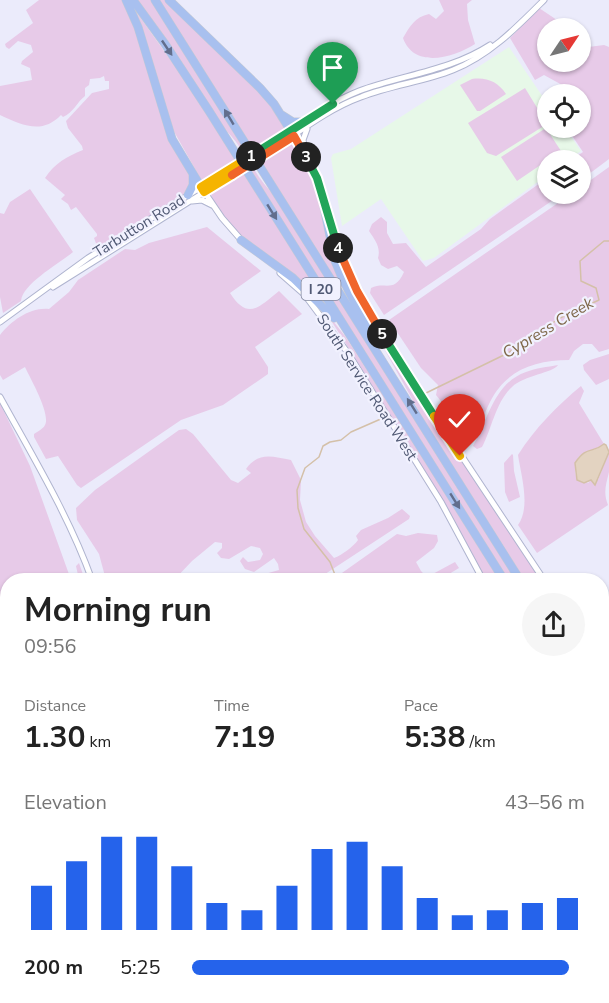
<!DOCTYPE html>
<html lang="en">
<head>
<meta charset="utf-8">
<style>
	body { margin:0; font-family:"Nunito Sans",sans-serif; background:#f6f6f6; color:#222; height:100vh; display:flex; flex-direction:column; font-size:22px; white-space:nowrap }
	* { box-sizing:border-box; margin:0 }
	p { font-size:20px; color:#767676 }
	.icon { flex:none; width:33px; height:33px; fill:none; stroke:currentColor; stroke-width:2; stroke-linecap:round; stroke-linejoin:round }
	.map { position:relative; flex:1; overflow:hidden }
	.panel { position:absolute; left:0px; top:573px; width:609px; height:430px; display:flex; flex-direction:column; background:#fff; border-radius:24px 24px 0 0; box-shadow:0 2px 4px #0004 }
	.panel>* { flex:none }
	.needle { width:39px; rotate:55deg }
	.controls { position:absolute; left:537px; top:18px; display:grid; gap:12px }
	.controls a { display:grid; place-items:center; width:54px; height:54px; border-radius:50%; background:#fff; box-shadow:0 2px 4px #0004; font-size:30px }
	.pin { position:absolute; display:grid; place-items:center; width:51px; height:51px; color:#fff; margin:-62px -26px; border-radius:50% 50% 50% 0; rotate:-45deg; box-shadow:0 0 6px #0007 }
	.pin .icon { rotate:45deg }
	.km { position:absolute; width:30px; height:30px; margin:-15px; border-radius:50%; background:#222; color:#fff; font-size:16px; line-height:30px; text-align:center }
	.round { display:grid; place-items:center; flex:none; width:63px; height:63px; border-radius:32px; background:#f6f6f6 }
	.overview { display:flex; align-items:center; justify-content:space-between; height:102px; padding:0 24px }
	h1 { font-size:33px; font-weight:700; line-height:45px }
	.figures { display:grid; grid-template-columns:repeat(3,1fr); gap:9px; height:102px; padding:6px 24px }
	.figures div { display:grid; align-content:center }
	.figures b { font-size:30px; font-weight:700 }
	.figures small { font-size:16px; font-weight:400 }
	.figures p { font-size:16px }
	.chart { height:168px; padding:12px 24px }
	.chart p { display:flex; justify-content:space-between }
	.chart svg { width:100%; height:108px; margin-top:6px; stroke:#2563eb; stroke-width:6 }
	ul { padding:0 24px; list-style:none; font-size:20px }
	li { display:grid; grid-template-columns:96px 72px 1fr; align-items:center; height:45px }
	li i { height:15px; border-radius:8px; background:#2563eb }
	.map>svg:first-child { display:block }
</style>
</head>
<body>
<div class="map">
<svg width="609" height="1003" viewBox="0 0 609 1003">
	<rect width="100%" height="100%" fill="#ebebfb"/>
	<path fill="#dddef4" d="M142,996H276L281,1003H147Z
		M343,996H417L407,1003H346Z"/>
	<path fill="#e7f8e8" d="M509,47L547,103L548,128H565L581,151L568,160H548L547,175L434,258L423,261L381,199L342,226L331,158L333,154L351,149Z"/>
	<path fill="#e7cae8" d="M39,0H123L133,21L161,115L190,176L189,187L181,197L100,248L97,246L94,238L97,236V234L76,207L71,210L68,204L61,199L65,195L45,178C55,163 66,157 83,150L82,146L68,128L66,121L92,93L109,89V81H105L104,76L100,78L90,79L89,85L85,88V96C77,102 74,112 63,117L61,115C42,135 22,125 0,115V86L32,80L30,68L21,64L22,61L33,52L31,45L18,41L9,49L6,47L5,44L33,23L26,10Z
		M136,0H151L243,144C248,163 261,182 275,196L519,580H508L507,578L254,177C249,157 235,139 221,125Z
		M158,0H166L256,88L271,104L286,131L275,136L255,149L262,161L281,149L292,140C322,186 333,243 348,296L336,278L334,279Z
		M439,0H472L467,4L468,20L475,44C453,58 414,69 403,38C410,26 415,17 429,14L436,19L444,11Z
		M132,6L194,93L324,301L313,286L312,287L324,302H325L332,312C299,285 222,231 210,192L222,187L242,172L234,162L215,173L203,183L172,128Z
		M539,8L554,18L565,28H548V62H580L581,48L604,45L609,47V159L581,180L580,160H571L583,152L567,128H580V94H575L573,91L544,75L535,80L510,38Z
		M472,79C487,77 498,82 506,94L480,111H477L460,85Z
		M525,88L547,124L496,156L487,153L468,123Z
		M546,128L561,151L517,181L501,157Z
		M609,167V349L599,352L592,344H583L574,351L569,360C535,360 506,370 490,402C483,415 480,429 473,441L436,395L438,385L421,368L389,320L571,194H580L581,187Z
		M547,178L548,194H562L384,315L370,293L371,288C385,281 394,294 404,272L397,266L388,269L381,265L378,258C381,247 375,240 369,231L372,224L381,217L387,222V233L393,244L406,243L426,267L481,229L490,219Z
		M30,189L73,252C59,264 23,283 21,301L3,313L0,297V213L4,214L10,202Z
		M207,227L261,271L230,293C248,321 259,307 279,291L302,314L255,347L268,367V374L223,405L181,420L81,488L77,485L58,456L46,459L34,437V434C38,431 43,429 45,425C51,414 30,378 25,367L3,380L0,375V335C11,321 30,307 49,309L69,292L78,280L125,249L135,250L149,243Z
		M330,230L346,272L396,362L541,580H525L426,424L348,284L341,271Z
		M306,295L325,315L370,382L325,311L345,336L502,580H486L440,497L334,330Z
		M609,354V379L596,385L584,370L583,365L590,360Z
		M558,365C553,373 524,375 512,387C496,401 492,428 482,447L477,449L473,446C488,420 494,383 526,372C536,368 547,367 558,365Z
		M581,386L584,391L579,403L604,444C589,456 572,447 576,477L588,483L591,480H598L609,452C609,458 609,465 609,472C606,485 603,492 608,505L537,553L518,525C531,507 521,475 518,455C535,428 557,406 581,386Z
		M0,403L30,466L70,577L74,579L78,575L76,566L79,563L85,580H8L7,827L0,819Z
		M186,429L193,434L231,480L238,483L251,473L246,469C259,451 273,457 291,460L301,480L300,500L306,522L315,536L334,558C342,555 353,547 358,540L356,536L361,530L388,518L402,509L410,516L409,519L316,580H256L265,574L279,570L278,564L274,558L254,572L245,569L240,561L243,557L248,562L260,560L263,554L260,548L251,546L229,559L221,558L217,553L222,548V543L215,542L192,561L174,580H106L99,554L77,520L76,508L95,490L179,430Z
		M512,454L513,455L514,471L520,497L509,502L505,492L504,463Z
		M418,533L437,535L438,541L434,548L416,562L421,571L427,577L455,562L459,568L439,580H332L397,534L406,536Z
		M0,869L8,877L7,933L0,950Z
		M417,996H521L520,1003H407Z"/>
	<path fill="#e3d3c1" stroke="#d4c0a8" stroke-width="1.5" d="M604,444L606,445L609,452L595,485L591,480L584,483L577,480L575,463C587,445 592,454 604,444Z"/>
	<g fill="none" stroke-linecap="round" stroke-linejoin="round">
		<path stroke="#d4c0a8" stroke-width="1.5" d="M424,394L508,353L560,318L599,300L596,288L581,281L580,261L604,241H609
			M337,580L330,562L304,529L298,508L297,490L305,468L319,457L323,446L330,442L341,440L351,432L383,418"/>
		<defs>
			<path id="secondary" d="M294,136L312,167L323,199
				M266,146C296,127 326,104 359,91C402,75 450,71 490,45
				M270,151C299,132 328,109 361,97C391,85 423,82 453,70C489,56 517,27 544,0
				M305,151L303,140L307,129
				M201,187L222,218L243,242
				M192,201L202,200L212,205
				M331,225L346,269L392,351L544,580
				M280,273L304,294L348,353L441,502L483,580
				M53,287L230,176
				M0,322L88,258L227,171
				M0,397C33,457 69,516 92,580
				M602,671L609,683
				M602,751L609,761
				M338,996L342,1003"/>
			<path id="highway" d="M126,0L138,27L172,139L201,187
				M133,0L165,44L209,111L504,580
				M155,0L520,580
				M169,0L260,88L274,104L294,136
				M282,115L293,122H305
				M188,195L193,185V174
				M322,197L335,261L343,280L370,332
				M241,240L293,278L334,318
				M602,697L609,708
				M602,721L609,732"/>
		</defs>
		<use href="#secondary" stroke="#afb4cf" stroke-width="7"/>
		<use href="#highway" stroke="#c7cad3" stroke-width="9"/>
		<use href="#secondary" stroke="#fff" stroke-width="5"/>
		<use href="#highway" stroke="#a8c0ef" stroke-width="8"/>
		<defs>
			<path id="rail" d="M0,836L8,845
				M124,996L129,1003"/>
		</defs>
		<use href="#rail" stroke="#abc5a9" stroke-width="4"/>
		<use href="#rail" stroke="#f1f1fe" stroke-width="1.5" stroke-dasharray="4.5" stroke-linecap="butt"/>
		<defs>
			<path id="secondary-bridge" d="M227,171L266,146
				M230,176L270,151"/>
		</defs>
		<use href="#secondary-bridge" stroke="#afb4cf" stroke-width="7" stroke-linecap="butt"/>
		<use href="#secondary-bridge" stroke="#fff" stroke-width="5"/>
	</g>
	<defs><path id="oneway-solid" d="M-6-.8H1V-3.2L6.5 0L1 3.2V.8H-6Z" transform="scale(1.5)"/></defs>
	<g fill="#626e8d">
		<use href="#oneway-solid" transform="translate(167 48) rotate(56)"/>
		<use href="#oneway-solid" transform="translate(229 117) rotate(-121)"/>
		<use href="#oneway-solid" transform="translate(272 212) rotate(58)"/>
		<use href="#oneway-solid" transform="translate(412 406) rotate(-122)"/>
		<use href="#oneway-solid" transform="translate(455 501) rotate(58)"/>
	</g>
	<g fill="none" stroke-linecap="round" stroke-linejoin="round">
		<defs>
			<path id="split-1" d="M251,156L333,104"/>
			<path id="split-2" d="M232,175L204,192L201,187L251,156"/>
			<path id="split-3" d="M232,175L294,136L306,157"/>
			<path id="split-4" d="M306,157L317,178L338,248"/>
			<path id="split-5" d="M338,248L357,291L382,334"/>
			<path id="split-6" d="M382,334L434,416"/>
			<path id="split-7" d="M434,416L460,456"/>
		</defs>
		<use href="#split-1" stroke="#fff" stroke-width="12"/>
		<use href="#split-2" stroke="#fff" stroke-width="12"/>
		<use href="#split-3" stroke="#fff" stroke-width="12"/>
		<use href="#split-4" stroke="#fff" stroke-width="12"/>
		<use href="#split-5" stroke="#fff" stroke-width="12"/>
		<use href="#split-6" stroke="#fff" stroke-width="12"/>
		<use href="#split-7" stroke="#fff" stroke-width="12"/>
		<use href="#split-1" stroke="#22a559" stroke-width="8"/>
		<use href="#split-2" stroke="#f5b400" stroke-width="8"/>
		<use href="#split-3" stroke="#f0652b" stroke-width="8"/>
		<use href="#split-4" stroke="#22a559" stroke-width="8"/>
		<use href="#split-5" stroke="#f0652b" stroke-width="8"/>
		<use href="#split-6" stroke="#22a559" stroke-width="8"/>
		<use href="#split-7" stroke="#f5b400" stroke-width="8"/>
	</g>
	<g text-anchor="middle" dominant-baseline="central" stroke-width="4.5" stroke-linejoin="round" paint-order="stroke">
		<rect fill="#f1f1fe" stroke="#80879d" stroke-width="1.5" x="301.5" y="278" width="39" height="22" rx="4.5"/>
		<g font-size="14" font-weight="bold" fill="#505974">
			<text x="321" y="289">I 20</text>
		</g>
		<g font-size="15" fill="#505974" stroke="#f1f1fe">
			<text transform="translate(139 226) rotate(-32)">Tarbutton Road</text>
			<text transform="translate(367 387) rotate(57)">South Service Road West</text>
		</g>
		<g font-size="16" font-style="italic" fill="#7e6748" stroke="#f1f1fe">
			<text transform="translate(548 328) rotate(-31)">Cypress Creek</text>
		</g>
	</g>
</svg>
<div class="controls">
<a><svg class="needle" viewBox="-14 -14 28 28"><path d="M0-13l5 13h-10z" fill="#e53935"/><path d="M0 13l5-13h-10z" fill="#767676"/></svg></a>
<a><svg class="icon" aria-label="locate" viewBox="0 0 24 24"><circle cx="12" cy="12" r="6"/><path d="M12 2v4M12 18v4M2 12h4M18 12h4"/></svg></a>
<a><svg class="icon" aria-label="layers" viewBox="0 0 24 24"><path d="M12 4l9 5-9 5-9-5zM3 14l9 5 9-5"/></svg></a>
</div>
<div class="pin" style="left:333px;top:104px;background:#1e9e55"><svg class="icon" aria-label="arrive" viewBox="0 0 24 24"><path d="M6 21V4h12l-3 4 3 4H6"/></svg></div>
<div class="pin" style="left:460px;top:456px;background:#d93025"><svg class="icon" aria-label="check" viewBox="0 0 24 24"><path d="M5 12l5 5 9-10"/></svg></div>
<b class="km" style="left:251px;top:156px">1</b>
<b class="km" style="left:306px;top:157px">3</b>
<b class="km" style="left:338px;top:248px">4</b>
<b class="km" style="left:382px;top:334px">5</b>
<section class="panel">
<div class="overview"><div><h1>Morning run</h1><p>09:56</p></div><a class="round"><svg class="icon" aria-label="share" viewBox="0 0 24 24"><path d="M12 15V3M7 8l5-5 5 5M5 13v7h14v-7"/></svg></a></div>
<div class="figures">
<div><p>Distance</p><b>1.30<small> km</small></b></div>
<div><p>Time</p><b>7:19</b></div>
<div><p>Pace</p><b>5:38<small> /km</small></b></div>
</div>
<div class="chart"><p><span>Elevation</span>43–56 m</p>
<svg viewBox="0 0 160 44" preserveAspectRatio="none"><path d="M5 44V26M15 44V16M25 44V6M35 44V6M45 44V18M55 44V33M65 44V36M75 44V26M85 44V11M95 44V8M105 44V18M115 44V31M125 44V38M135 44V36M145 44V33M155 44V31"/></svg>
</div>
<ul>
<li><b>200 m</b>5:25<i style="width:96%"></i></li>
</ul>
</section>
</div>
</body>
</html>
